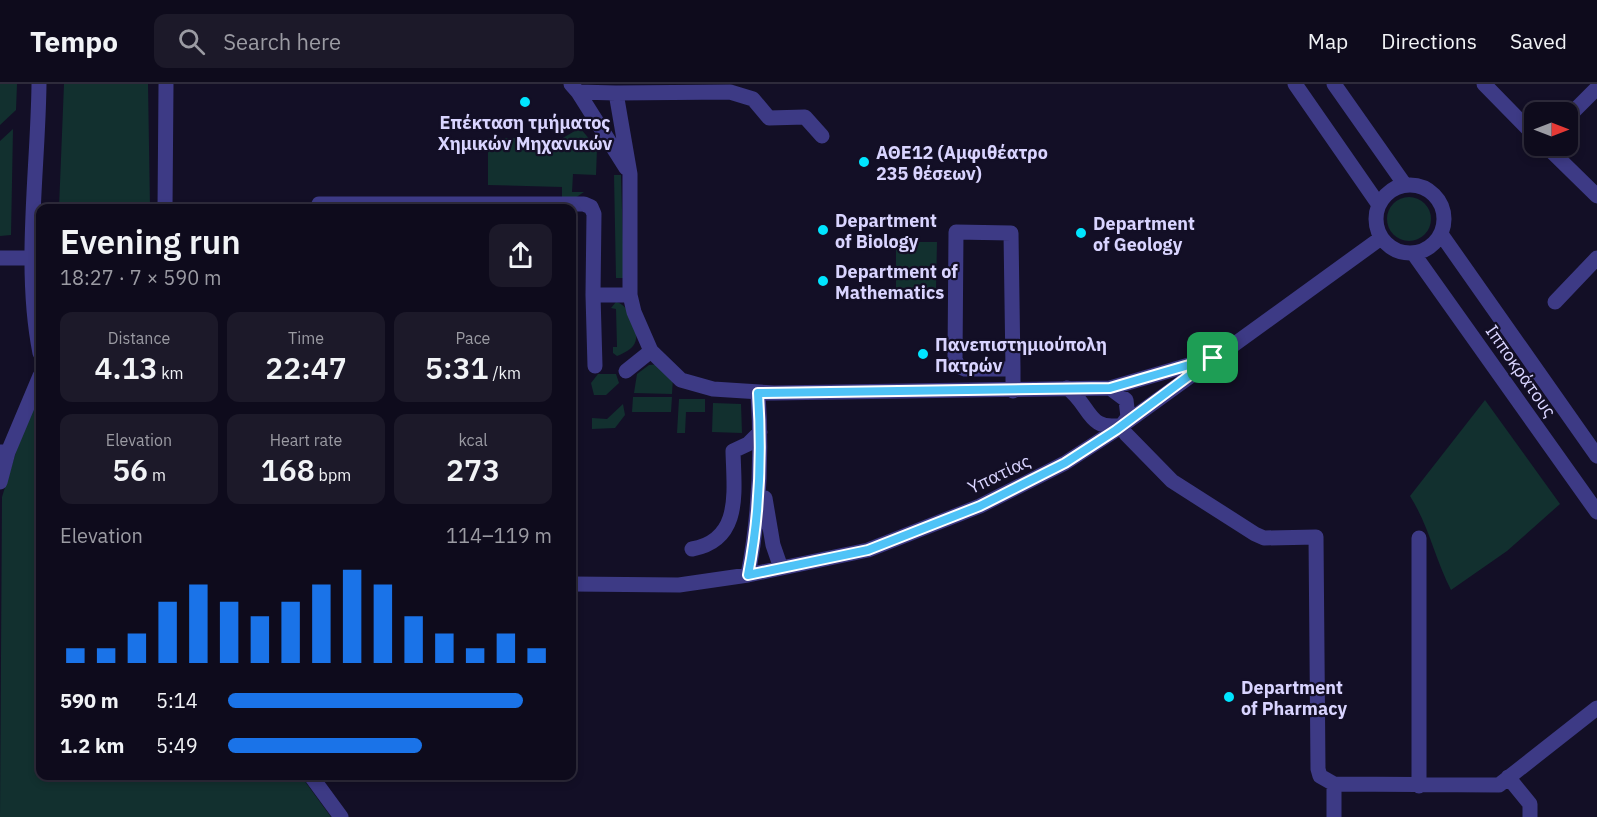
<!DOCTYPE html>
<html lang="en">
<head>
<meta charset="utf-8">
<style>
	body { margin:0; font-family:"IBM Plex Sans",sans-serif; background:#1c1929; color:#f1f3f6; height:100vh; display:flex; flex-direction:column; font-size:22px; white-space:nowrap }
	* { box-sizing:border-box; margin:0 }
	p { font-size:20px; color:#9b9ba3 }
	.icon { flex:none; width:33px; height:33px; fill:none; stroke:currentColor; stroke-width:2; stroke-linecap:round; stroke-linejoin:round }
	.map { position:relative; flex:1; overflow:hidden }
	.drawer { position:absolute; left:36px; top:120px; width:540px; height:576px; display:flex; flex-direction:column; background:#0e0b1c; border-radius:12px; box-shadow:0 3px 9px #0003,0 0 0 2px #2e2b3b }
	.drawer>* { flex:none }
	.needle { width:39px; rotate:90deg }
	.buttons { position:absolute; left:1524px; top:18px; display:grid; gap:12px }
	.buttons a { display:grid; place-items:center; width:54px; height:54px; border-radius:12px; background:#0e0b1c; box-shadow:0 3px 9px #0003,0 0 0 2px #2e2b3b; font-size:30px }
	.pin { position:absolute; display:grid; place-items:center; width:51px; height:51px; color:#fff; margin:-26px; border-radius:12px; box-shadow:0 3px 9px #0006 }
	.round { display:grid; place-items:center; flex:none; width:63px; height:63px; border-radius:12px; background:#1c1929 }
	.overview { display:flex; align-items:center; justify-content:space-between; height:102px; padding:0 24px }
	h1 { font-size:33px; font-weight:600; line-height:45px }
	.figures { display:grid; grid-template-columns:repeat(3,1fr); gap:9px; height:102px; padding:6px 24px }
	.figures div { display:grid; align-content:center; border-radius:12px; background:#1c1929; text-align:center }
	.figures b { font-size:30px; font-weight:600 }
	.figures small { font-size:16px; font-weight:400 }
	.figures p { font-size:16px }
	.chart { height:168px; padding:12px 24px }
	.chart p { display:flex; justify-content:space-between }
	.chart svg { width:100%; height:108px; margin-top:6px; stroke:#1a73e8; stroke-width:6 }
	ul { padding:0 24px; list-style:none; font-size:20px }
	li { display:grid; grid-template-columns:96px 72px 1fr; align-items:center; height:45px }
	li i { height:15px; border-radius:8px; background:#1a73e8 }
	header { display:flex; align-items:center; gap:36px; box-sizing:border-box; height:84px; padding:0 30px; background:#0e0b1c; border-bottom:2px solid #2e2b3b }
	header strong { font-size:28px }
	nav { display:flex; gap:33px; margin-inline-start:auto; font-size:21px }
	.search { width:420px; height:54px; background:#1c1929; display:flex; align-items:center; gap:15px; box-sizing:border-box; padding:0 21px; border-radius:12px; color:#9b9ba3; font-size:22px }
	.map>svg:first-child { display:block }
</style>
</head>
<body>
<header>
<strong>Tempo</strong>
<div class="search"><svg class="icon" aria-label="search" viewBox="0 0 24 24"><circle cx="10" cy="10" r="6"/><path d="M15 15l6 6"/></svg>Search here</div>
<nav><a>Map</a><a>Directions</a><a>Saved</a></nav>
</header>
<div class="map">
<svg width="1597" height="733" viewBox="0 0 1597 733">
	<rect width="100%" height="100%" fill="#130f26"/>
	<path fill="#12302f" d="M0,0H17L16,26L0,41Z
		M64,0H148L150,124H59Z
		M580,44L597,64L596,91L573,90L572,108H584L575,114H562V103L488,101V54L561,55Z
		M13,45L11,151L0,152V57Z
		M614,91H621L624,194H616Z
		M1387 135a22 22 0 1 1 44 0a22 22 0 1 1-44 0Z
		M896,158H937L936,204H896Z
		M616,218C629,220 643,250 633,262C630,266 622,270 617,272L613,269V263H617L616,225L611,224Z
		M660,280L673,293L672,310L634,309L637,290L649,281Z
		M598,290H616L619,299L606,311H594L591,299Z
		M40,308V692H301L331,733H0L2,413L20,355Z
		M633,313H672L671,328H632Z
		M679,315H705V328H686L685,349H677Z
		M1485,316L1560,420L1507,467L1451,506C1435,475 1429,442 1410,412Z
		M713,319L741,320L742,349L712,348Z
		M623,320L625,331L615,344L592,345V334L607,335Z"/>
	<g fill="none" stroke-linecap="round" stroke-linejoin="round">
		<path stroke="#3d3a85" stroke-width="15" d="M39,0C38,87 23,183 40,269
			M571,0L578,8L616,9L630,90V211
			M1295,0L1379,121
			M1334,0L1405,101
			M1484,0L1534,51
			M578,8L626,84
			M616,9L730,8L753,15L769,34L805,33L822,52
			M1568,33L1597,4
			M1546,62L1597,112
			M1376 135a34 34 0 1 1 68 0a34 34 0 1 1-68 0Z
			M165,124L166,1
			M317,124L319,120H584L591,123L594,130L593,211H630L634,228L651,267L681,296L713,305L774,309L1110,304L1213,274
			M1441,150L1597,372
			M1413,169L1597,428
			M0,174H40
			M593,211L595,282
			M1555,218L1597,174
			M1013,285H965L958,282L955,275L956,148L1011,149L1013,285V307
			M626,287L651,267
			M1067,304C1091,321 1087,348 1122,341L1128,333L1126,316L1110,304
			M1126,350L1172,397L1255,450L1264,454L1316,453L1318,685L1320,692L1334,700
			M0,368H8L40,292
			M0,398L8,368
			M765,414L773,461L781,484
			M692,465C742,456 734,408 733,367L748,360L760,348
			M748,491C760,429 762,371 758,309
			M572,500L679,501L748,491L868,466L980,422L1065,379L1116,346L1381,154
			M311,692L341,733
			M1508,693L1530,720V733
			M1419,702V454
			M1334,733V700L1499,701L1597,624"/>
	</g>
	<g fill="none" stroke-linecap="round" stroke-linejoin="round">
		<defs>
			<path id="route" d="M1213,274L1116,346L1065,379L980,422L868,466L748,491C760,430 762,371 758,309L1110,304Z"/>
		</defs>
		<use href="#route" stroke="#fff" stroke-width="12"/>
		<use href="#route" stroke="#4fc3f7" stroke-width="8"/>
	</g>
	<g fill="#00e5ff" stroke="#130f26" stroke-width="2">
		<circle cx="525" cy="18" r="6"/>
		<circle cx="864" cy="78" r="6"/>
		<circle cx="823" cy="146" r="6"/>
		<circle cx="1081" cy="149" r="6"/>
		<circle cx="823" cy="197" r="6"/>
		<circle cx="923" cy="270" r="6"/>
		<circle cx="1229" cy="613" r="6"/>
	</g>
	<g text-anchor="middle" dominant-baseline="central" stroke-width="4.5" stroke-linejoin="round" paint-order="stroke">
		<g font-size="18" font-weight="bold" fill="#d9d4ff" stroke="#130f26" text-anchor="start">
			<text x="525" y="38" text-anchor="middle">Επέκταση τμήματος<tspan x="525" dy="21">Χημικών Μηχανικών</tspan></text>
			<text x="876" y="68">ΑΘΕ12 (Αμφιθέατρο<tspan x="876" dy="21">235 θέσεων)</tspan></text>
			<text x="835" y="136">Department<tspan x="835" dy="21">of Biology</tspan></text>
			<text x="1093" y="139">Department<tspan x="1093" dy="21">of Geology</tspan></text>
			<text x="835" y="187">Department of<tspan x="835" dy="21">Mathematics</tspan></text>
			<text x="935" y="260">Πανεπιστημιούπολη<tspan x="935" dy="21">Πατρών</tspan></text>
			<text x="1241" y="603">Department<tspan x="1241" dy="21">of Pharmacy</tspan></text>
		</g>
		<g font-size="18" fill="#d9d4ff" stroke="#130f26">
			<text transform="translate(1521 287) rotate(55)">Ιπποκράτους</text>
			<text transform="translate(999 390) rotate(-26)">Υπατίας</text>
		</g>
	</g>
</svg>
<div class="buttons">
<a><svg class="needle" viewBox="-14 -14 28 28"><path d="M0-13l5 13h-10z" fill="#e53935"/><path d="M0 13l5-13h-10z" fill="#9b9ba3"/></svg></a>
</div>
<div class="pin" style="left:1213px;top:274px;background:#1e9e55"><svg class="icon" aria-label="arrive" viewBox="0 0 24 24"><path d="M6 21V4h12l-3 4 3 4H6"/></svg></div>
<section class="drawer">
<div class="overview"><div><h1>Evening run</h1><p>18:27 · 7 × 590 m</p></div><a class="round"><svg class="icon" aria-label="share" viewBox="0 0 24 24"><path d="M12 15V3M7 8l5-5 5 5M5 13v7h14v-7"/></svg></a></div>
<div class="figures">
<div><p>Distance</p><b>4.13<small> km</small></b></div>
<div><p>Time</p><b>22:47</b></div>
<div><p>Pace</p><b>5:31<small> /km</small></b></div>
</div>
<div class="figures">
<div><p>Elevation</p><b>56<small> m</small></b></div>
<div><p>Heart rate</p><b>168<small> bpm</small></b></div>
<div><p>kcal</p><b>273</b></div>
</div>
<div class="chart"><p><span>Elevation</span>114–119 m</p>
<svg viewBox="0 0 160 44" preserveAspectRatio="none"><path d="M5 44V38M15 44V38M25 44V32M35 44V19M45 44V12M55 44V19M65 44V25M75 44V19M85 44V12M95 44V6M105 44V12M115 44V25M125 44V32M135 44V38M145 44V32M155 44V38"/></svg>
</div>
<ul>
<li><b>590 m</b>5:14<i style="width:91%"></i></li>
<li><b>1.2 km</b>5:49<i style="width:60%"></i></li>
</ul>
</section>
</div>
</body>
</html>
